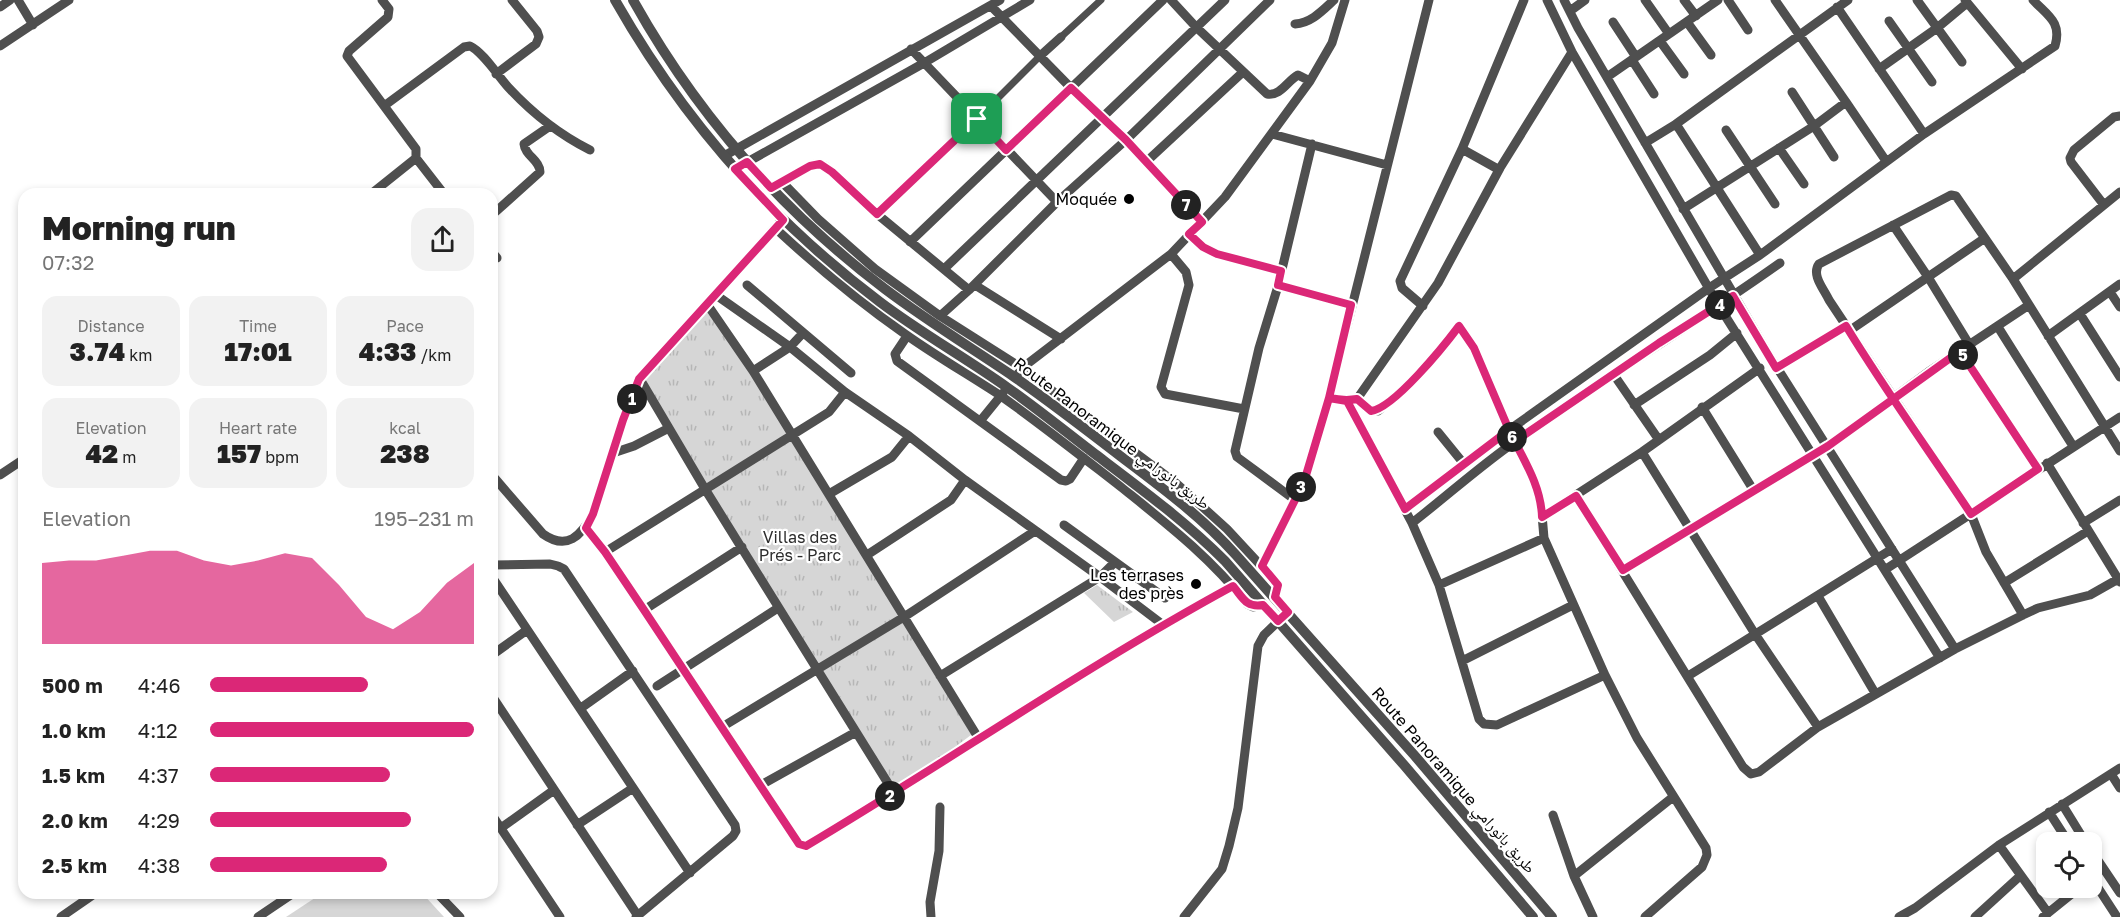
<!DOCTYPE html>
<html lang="en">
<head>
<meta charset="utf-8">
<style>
	body { margin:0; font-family:"Golos Text","Noto Naskh Arabic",sans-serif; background:#f2f2f2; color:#222; height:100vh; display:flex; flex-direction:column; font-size:22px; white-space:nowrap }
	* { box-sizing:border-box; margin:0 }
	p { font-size:20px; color:#767676 }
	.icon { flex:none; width:33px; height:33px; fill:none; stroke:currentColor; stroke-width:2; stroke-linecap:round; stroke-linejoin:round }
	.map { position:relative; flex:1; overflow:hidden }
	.drawer { position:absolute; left:18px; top:188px; width:480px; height:711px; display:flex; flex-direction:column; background:#fff; border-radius:18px; box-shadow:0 3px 9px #0003 }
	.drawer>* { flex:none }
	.controls { position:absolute; left:2036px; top:832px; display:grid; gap:12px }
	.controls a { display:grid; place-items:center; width:66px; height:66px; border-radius:12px; background:#fff; box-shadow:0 3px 9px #0003; font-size:30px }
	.pin { position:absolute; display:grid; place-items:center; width:51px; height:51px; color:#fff; margin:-26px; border-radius:12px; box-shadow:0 3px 9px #0006 }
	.km { position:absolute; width:30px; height:30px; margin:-15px; border-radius:50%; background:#222; color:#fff; font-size:16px; line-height:30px; text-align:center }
	.round { display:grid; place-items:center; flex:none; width:63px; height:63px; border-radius:18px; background:#f2f2f2 }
	.overview { display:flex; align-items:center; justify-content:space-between; height:102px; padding:0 24px }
	h1 { font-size:33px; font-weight:800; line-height:45px }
	.figures { display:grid; grid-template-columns:repeat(3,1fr); gap:9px; height:102px; padding:6px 24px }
	.figures div { display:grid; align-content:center; border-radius:15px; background:#f2f2f2; text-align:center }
	.figures b { font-size:26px; font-weight:800 }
	.figures small { font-size:16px; font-weight:400 }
	.figures p { font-size:16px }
	.chart { height:168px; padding:12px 24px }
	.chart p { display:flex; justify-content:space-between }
	.chart svg { width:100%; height:108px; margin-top:6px; fill:#db2777; opacity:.7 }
	ul { padding:0 24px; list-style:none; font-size:20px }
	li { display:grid; grid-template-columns:96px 72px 1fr; align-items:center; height:45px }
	li i { height:15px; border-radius:8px; background:#db2777 }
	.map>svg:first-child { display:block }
</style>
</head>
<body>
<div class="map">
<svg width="2120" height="917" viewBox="0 0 2120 917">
	<defs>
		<pattern id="park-tufts" width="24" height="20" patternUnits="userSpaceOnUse" patternTransform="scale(1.5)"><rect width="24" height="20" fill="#d6d6d6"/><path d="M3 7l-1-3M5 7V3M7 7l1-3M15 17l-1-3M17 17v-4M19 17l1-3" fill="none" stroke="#b6b6b6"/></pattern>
	</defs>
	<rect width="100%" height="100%" fill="#fff"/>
	<path fill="#d6d6d6" d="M324,892L422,893L444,917H286Z"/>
	<path fill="url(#park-tufts)" d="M707,304L975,732L894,793L640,379Z
		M1097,585L1133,612L1114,622L1084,593Z"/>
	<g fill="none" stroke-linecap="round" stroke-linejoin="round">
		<path stroke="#4f4f4f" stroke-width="7" d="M1061,37L1101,0
			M877,214L977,119L1040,56"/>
		<path stroke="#4f4f4f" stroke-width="9" d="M18,0L33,25
			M1171,0L1196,27L1267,94C1281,96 1287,81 1298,75L1310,81
			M1547,0L1572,52L1719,306L1940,658
			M1564,0L1578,28L1771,358L1955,649
			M1645,0L1669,34
			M1684,0L1696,16
			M1728,0L1748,30
			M1775,0L1846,102
			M1917,0L1962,62
			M1965,0L2022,69
			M991,6L1071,88L1126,140L1202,222
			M0,7L10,0
			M1837,7L1924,134
			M1570,11L1585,0
			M1889,21L1932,82
			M1613,22L1636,57
			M1687,22L1711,55
			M1295,24C1311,23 1322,11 1334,0
			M1660,41L1684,74
			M0,46L69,0
			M911,49L1057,202
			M1040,56L1061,37
			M1632,60L1654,94
			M1879,69L1937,28L1967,3
			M496,74L536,44L539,37L537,31L512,0
			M1607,77L1718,0
			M1792,92L1834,157
			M384,106L464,47L470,46C483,52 498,76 508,87C533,114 558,134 590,150
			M1726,130L1775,204
			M1272,134L1387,165
			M1645,143L1676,124
			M1779,148L1804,184
			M1462,149L1496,168H1500L1572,52
			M724,156L1000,0
			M416,158L444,194
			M1146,162L1243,72
			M735,169L924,63L1030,0
			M782,182L818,219L875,269L940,316L1022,368L1176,483L1227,529L1277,583L1278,589L1274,597
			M777,185L815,164L825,166L832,172L877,214L969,290L940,316
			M371,194L416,158V149L347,56L349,51L388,17L389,9L382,0
			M2104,205L2071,162L2070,158L2074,150L2114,117L2120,116
			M1683,209L1814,126L1846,102L1886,161
			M492,215L540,172C540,160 525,156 524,144L550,126
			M1893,225L1928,277L1969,344
			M775,228C816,266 859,302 905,334C936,356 969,375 1001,396C1042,425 1081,456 1121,487C1167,524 1210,557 1247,604L1253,607L1263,605
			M1189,234L1203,247L1217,254L1281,271
			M910,242L1163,0
			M492,252L497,258
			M1760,255L1676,124L1848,0
			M944,269L1225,0
			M2013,279L2120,192
			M747,285L851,373
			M975,285L1061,339
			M1278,286L1351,305
			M969,290L1057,202L1126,140L1270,0
			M2110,292L2120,307
			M716,295L790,347L845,392L909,436L965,480L1100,577L1162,624
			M707,304L753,371L979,739
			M1423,306L1402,288L1400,281L1462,149L1524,0
			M2080,314L2120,377
			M1998,327L2073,446
			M1849,331L1985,238
			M907,336L895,354L897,361L1061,480L1066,481L1070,479L1084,458
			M2048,336L2120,284
			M1960,351L2038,469
			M1776,368L1846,326
			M753,371L790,347L803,333
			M1019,372L1022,368L1171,254
			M1614,375L1659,440
			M640,379L705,489L894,793
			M1329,398L1347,401L1412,523L1439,585L1479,719L1484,724L1497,725L1605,675
			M1357,399L1371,411H1378L1406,388L1442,349L1459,326L1474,348L1509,430L1532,476L1541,503L1544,538L1605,675L1637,738L1706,848L1707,855L1702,867L1645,917
			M1352,400L1357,399L1438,283L1500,168
			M1634,405L1710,355L1737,333
			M1702,407L1754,491
			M1244,409L1165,394L1161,387L1189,285L1186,272L1171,254L1225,197L1310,81L1332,43L1345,0
			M981,420L1003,393
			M1438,432L1464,464
			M1642,452L1755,634L1818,727
			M613,453L634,446L669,428
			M2047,463L2120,582
			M0,475L24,459
			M492,475L543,534C567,551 581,536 593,514L623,420L640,379L779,223
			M829,494L892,457L909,436
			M1576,496L1743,767L1751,774L1759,772L1818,727L1955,649L2023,615L2038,608L2090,595L2120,578
			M1295,500L1237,457L1235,451L1259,348L1278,286L1312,144
			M1405,509L1509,430L1709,288L1760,255L1924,134L2055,46C2062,22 2048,16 2033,0
			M1542,517L1642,452L1760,368
			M1412,523C1447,496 1480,466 1516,441C1603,379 1694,324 1780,263
			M2083,523L2120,500
			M1064,525L1165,598
			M586,528L605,552L644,610L799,845L806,846C949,761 1086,666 1233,586
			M605,552L829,412L845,392
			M867,555L951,500L965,480
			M492,565L550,564L558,566L564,569L735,825L736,831L733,836L636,917
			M1262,566L1304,482L1329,398L1429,0
			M1886,569L2120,417
			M1623,570L1828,446L1928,372L2029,305
			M492,577L690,873
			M2004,583L2088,531
			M1439,585L1544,538
			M1818,596L1875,693
			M644,610L742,547
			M2023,615L1986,552L1971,514L1829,300C1824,289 1811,275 1819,264L1951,195L1956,196L2013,279L2120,451
			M492,655L527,630
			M1462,661L1573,605
			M940,676L1100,577L1115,562
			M1688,676L1892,549
			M657,686L778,608
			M492,696L638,916
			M581,708L633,671
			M722,727L904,617L1035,531
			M2111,774L2120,788
			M761,785L856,732
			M2062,804L2086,843
			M2049,812L2069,843
			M492,815L560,917
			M1553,815L1574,876L1593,917
			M577,825L633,788
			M501,828L554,790
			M1999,845L2048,913
			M2091,850L2120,893
			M1574,876L1673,797
			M2091,877L2117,917
			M436,892L460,917
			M61,917L97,892
			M258,917L295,892
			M931,917L930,902L939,851L940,807
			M1184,917L1222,869L1229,846L1238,808L1258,646L1264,635L1288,612
			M1899,917L1915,908L1999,845L2120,768
			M1975,917L2020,876
			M2043,917L2079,888"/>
		<path stroke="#4f4f4f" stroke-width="10" d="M615,0C682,118 771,220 880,302C921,333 966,358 1008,388C1038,409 1066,432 1095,454C1140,488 1185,521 1225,561L1404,765L1533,917
			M633,0C696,113 782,211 885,289C926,320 970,347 1013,376C1049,401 1084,428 1119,455C1160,486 1201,516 1236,555L1415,756L1552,917"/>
	</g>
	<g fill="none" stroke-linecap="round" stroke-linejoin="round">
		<defs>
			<path id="route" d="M977,119L877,214L832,172L820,164L810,166L771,188L747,162L735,169L783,220L639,379L623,420L593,514L586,528L605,552L644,610L799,844L806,846C949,761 1086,666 1233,586C1243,598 1246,608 1263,605L1278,621L1288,612L1275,597L1278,585L1262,566L1304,482L1329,398L1347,401L1405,509L1509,430L1514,442L1659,343L1733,296L1776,368L1846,326C1885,390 1930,452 1971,514L2038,469L1960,351L1828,446L1623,570L1576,496L1542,517C1541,485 1523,459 1509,430L1474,348L1459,326C1444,346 1394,408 1371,411L1357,399C1346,401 1339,400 1329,398L1351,305L1278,285L1281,271L1217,254L1203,247L1189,234L1202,222L1126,140L1071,88L1006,150L977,119"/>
		</defs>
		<use href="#route" stroke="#fff" stroke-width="12"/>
		<use href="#route" stroke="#db2777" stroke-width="8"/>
	</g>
	<g fill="#000" stroke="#fff" stroke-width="2">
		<circle cx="1129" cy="199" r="6"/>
		<circle cx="1196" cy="584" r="6"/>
	</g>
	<g text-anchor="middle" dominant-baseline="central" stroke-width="4.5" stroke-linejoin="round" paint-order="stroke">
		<g font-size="16" fill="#000" stroke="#fff" text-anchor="end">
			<text x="1117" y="199">Moquée</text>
			<text x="1184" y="575">Les terrases<tspan x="1184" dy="18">des près</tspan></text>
		</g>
		<g font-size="16" fill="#000" stroke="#fff">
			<text transform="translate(1112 433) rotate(37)">Route Panoramique طريق بانورامي</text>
			<text transform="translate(1454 780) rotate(49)">Route Panoramique طريق بانورامي</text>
		</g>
		<g font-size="16" fill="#2d2d2d" stroke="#fff">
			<text x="800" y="537">Villas des<tspan x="800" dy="18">Prés - Parc</tspan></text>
		</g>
	</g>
</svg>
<div class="controls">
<a><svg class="icon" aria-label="locate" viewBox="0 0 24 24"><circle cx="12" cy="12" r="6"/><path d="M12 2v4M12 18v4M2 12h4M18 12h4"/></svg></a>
</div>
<div class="pin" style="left:977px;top:119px;background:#1e9e55"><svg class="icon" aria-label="arrive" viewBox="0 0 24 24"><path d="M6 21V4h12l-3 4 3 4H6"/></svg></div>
<b class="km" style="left:632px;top:399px">1</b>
<b class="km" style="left:890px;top:796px">2</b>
<b class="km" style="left:1301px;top:487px">3</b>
<b class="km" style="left:1720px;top:305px">4</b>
<b class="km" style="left:1963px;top:355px">5</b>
<b class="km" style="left:1512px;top:437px">6</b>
<b class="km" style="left:1186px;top:205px">7</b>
<section class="drawer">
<div class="overview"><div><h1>Morning run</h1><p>07:32</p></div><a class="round"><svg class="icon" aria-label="share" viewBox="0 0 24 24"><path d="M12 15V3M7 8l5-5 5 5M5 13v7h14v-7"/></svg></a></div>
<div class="figures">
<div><p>Distance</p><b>3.74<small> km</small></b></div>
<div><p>Time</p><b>17:01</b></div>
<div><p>Pace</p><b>4:33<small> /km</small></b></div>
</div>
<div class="figures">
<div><p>Elevation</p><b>42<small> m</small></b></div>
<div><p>Heart rate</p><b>157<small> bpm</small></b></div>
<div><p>kcal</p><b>238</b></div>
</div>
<div class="chart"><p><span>Elevation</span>195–231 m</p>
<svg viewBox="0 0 160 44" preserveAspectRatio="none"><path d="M0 44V11L10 10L20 10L30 8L40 6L50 6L60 10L70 12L80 10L90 7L100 9L110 20L120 33L130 38L140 31L150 19L160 11V44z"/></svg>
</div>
<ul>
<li><b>500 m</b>4:46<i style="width:60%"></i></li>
<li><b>1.0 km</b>4:12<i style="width:100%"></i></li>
<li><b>1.5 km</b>4:37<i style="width:68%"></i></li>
<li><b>2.0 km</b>4:29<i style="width:76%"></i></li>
<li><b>2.5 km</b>4:38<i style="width:67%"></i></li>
</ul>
</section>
</div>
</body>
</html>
